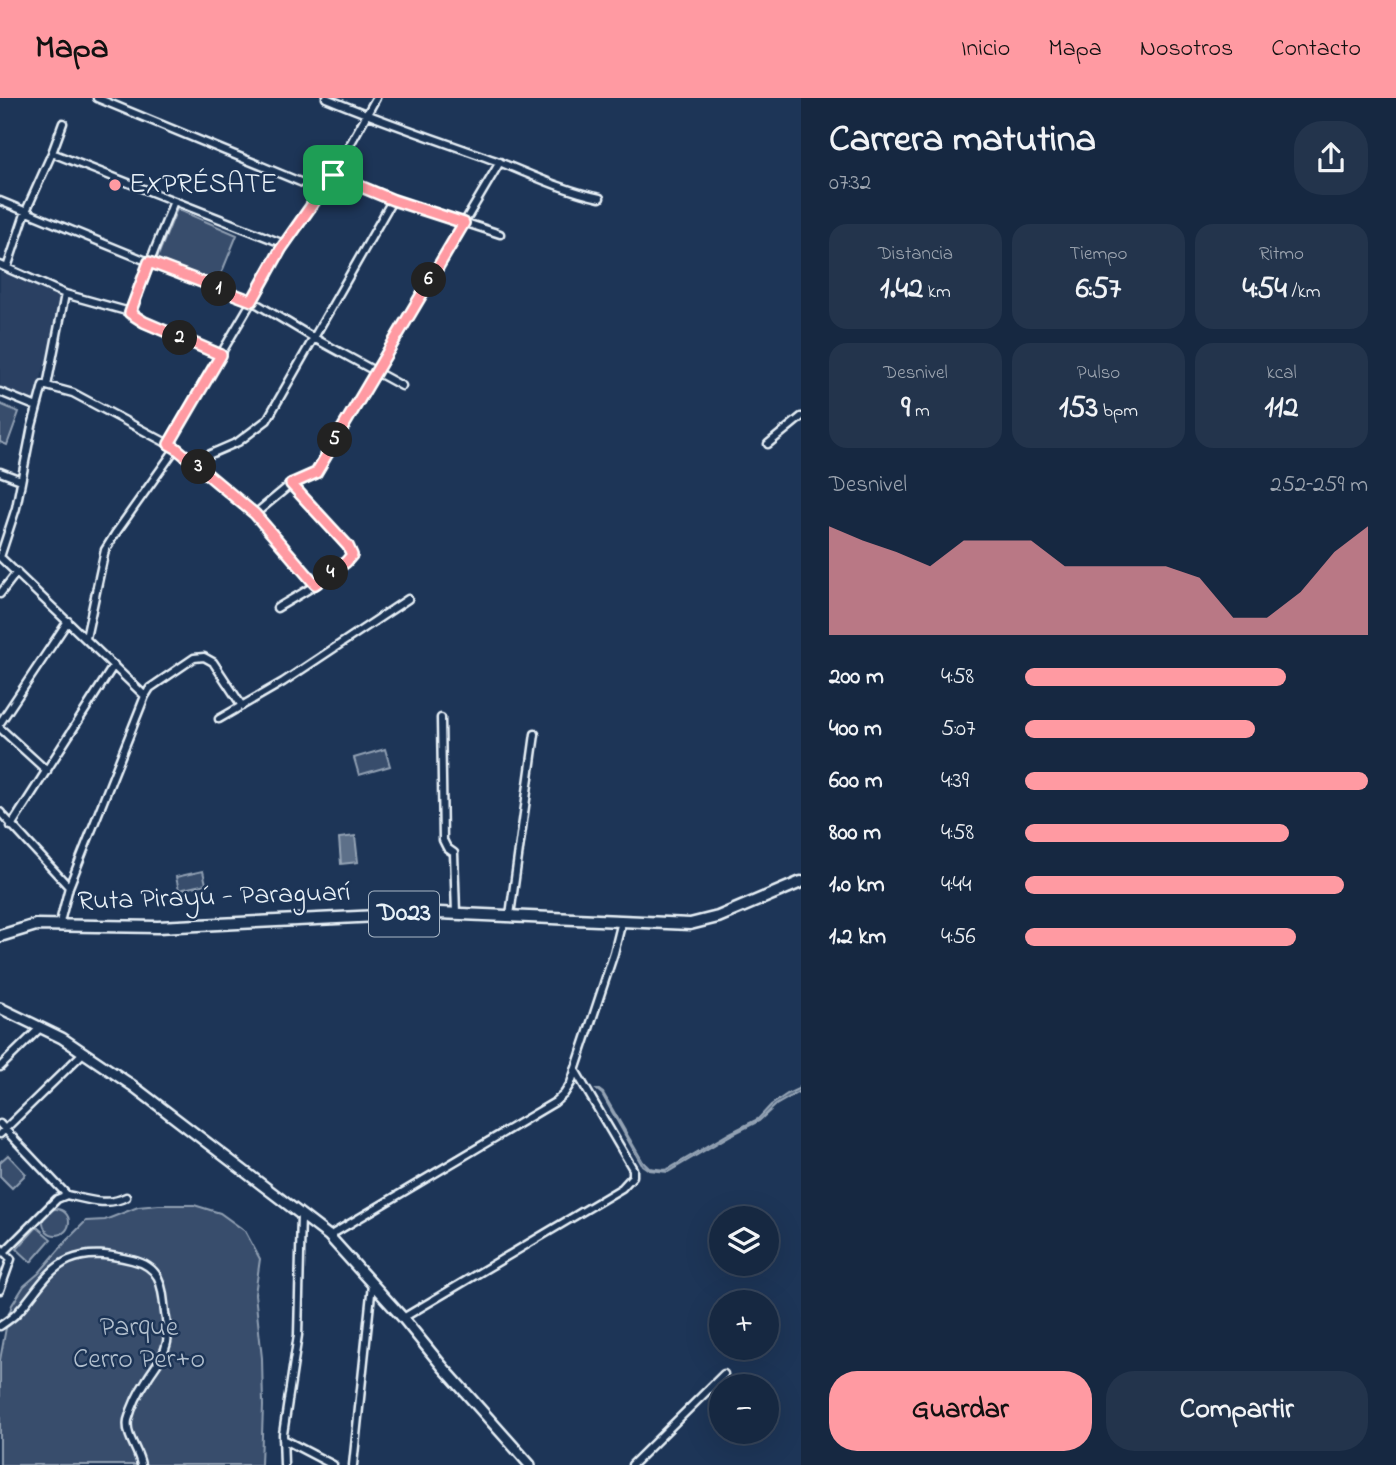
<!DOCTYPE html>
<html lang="es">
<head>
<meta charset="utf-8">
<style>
	body { margin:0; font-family:"Indie Flower",sans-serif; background:#23344c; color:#f1f3f6; height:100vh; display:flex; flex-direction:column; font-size:26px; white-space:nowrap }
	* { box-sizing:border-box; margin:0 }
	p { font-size:23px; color:#9ea6b1 }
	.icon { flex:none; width:38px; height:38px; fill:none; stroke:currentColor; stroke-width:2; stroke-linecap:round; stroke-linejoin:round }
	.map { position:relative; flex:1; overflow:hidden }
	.panel { display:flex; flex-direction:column; background:#162841; width:595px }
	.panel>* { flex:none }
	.tools { position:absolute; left:709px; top:1108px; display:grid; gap:14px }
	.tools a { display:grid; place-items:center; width:70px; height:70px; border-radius:50%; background:#162841; box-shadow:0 7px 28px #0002,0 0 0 2px #35445a; font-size:35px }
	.pin { position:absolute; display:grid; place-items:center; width:60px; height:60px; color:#fff; margin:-30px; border-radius:14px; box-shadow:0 4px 10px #0006 }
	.km { position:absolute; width:35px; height:35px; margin:-18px; border-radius:50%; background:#222; color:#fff; font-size:19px; line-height:35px; text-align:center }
	.round { display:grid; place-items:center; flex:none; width:74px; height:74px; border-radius:28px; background:#23344c }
	.overview { display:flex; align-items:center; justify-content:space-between; height:119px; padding:0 28px }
	h1 { font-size:38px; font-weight:700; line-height:52px }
	.stats { display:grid; grid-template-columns:repeat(3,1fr); gap:10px; height:119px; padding:7px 28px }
	.stats div { display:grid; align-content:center; border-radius:18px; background:#23344c; text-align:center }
	.stats b { font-size:30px; font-weight:700 }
	.stats small { font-size:19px; font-weight:400 }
	.stats p { font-size:19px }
	.chart { height:196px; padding:14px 28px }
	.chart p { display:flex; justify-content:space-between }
	.chart svg { width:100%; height:126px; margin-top:7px; fill:#ff9aa2; opacity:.7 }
	.action { display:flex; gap:14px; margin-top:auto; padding:14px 28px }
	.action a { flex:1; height:80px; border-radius:28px; background:#ff9aa2; color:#111; font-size:28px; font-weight:700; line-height:80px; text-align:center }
	.action a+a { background:#23344c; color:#f1f3f6 }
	ul { padding:0 28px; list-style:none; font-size:23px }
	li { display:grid; grid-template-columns:112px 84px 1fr; align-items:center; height:52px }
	li i { height:18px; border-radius:9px; background:#ff9aa2 }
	header { display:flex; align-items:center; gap:42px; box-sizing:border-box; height:98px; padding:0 35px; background:#ff9aa2; color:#111 }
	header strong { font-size:33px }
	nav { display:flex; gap:38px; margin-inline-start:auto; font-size:24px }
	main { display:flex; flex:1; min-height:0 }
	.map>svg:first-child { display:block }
</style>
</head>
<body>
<header>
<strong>Mapa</strong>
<nav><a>Inicio</a><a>Mapa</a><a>Nosotros</a><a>Contacto</a></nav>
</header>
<main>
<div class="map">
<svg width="801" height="1367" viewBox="0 0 801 1367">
	<rect width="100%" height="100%" fill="#1d3557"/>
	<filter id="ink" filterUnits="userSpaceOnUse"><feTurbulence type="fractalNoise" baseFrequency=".0143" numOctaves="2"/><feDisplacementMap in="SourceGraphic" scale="14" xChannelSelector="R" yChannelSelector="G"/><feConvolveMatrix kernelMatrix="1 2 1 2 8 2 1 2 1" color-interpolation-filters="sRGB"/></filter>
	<g filter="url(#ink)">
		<path fill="#2a4162" d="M0,174L65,200L34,303L0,291Z"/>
		<path fill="#374d6c" stroke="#909fb2" stroke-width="2" d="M177,111L237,137L217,186L156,163Z
			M0,306L19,314L7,347L0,344Z
			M385,651L390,668L359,677L354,660Z
			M203,773L206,786L179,792L176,779Z
			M8,1057L26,1076L12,1090L0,1078V1064Z
			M159,1107H194L220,1115L245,1133L260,1161L255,1196L262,1260L263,1308L261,1367H0V1262L8,1219L12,1207L24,1188L39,1175L68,1141L86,1123L105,1122L138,1109Z
			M43 1124a13 13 0 1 1 26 0a13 13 0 1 1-26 0Z
			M37,1129L51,1141L31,1164L17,1151Z"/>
		<path fill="#5d7089" stroke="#95a4b5" stroke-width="2" d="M355,738L358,764L341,766L339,740Z
			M801,988L800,993L776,1007L759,1023L731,1037L668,1074L649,1072L642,1067L602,996L597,992H599L603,995L643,1064L649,1070L665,1072L670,1070L730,1035L758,1021L771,1007L787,996L798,991Z"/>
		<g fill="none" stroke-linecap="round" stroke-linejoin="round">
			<defs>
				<path id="minor" d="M97,0L322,93
					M326,0C383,24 441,43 499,64C532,77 565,93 600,100
					M52,55L284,146
					M333,77L393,101L500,136
					M0,103L149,164L252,203L314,240L402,288
					M0,167L65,196L130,214L143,224L221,257
					M7,170L26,113L52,55L63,25
					M130,214L174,103
					M47,288L65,196
					M0,294L37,309
					M168,346L252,203L281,151L333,77L376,0
					M768,346L801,319
					M192,364L238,344L267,322L393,101
					M0,374L21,382
					M255,416L291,386L316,375L500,64
					M0,496L17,474
					M277,510C300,496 335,478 352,457L347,448L291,386
					M86,540L105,452L115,436L176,350
					M145,598L0,459L16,410L32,328L43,287L73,295L176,350L255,416L315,486
					M441,620L443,742L447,750L454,755L456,815
					M219,621L283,584L408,501
					M0,625L68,523
					M0,630L47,673
					M0,714L69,789
					M11,728L114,567
					M510,817L535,636
					M59,828L69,789L145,598L150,590L194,560L204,559L213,564L242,608
					M0,969L41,929
					M0,1026L67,1097
					M0,1036L83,955
					M67,1097C86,1101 107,1109 126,1099
					M329,1138L555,1004L564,996L571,985L614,855L622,823
					M0,1150L11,1161L0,1192
					M4,1154L57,1101L67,1097
					M403,1220L622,1090L633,1078V1071L575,972
					M0,1228C6,1224 12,1220 17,1215C34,1198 46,1172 69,1162C90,1153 111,1157 132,1162C162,1169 162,1188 165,1215C167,1227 170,1239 165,1251C161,1263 152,1272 146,1283C138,1295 132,1308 128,1322C125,1338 139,1352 141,1367
					M283,1341L333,1367
					M284,1367L283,1336L298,1237L301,1116
					M353,1367L372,1186
					M632,1367L724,1276"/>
				<path id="secondary" d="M0,910L62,940L133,988L329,1138L403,1220L442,1268L530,1367"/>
				<path id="primary" d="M0,838L36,827L158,829L439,815L690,826L718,819L801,784"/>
			</defs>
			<use href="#minor" stroke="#e8f1f8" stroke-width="11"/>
			<use href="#secondary" stroke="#e8f1f8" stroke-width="14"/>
			<use href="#primary" stroke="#e8f1f8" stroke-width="15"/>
			<use href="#minor" stroke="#1d3557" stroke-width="6"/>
			<use href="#secondary" stroke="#1d3557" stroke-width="9"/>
			<use href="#primary" stroke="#1d3557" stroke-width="10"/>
		</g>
	</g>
	<g fill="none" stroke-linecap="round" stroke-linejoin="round" filter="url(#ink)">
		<defs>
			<path id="route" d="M333,77L393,102L464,125L316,375L291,386L348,448L352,457L346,464L315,486L255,416L176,350L169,346L221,257L144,224L130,215L149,164L252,203L281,151Z"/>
		</defs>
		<use href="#route" stroke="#fff" stroke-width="14"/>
		<use href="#route" stroke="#ff9aa2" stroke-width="9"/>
	</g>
	<circle fill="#ff9aa2" stroke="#1d3557" stroke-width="2.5" cx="115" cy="87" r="7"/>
	<g text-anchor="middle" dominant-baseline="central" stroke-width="5" stroke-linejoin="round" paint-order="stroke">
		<rect fill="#1d3557" stroke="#abb9c8" stroke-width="2" x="369" y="793.5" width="70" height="45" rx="5"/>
		<g font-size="26" font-weight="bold" fill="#e8f1f8">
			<text x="404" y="816">D023</text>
		</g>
		<g font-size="28" fill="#e8f1f8" stroke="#1d3557" text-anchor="start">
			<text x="129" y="87">EXPRÉSATE</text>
		</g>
		<g font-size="28" fill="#e8f1f8" stroke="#1d3557">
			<text transform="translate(214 800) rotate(-2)">Ruta Pirayú - Paraguarí</text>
		</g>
		<g font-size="28" fill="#b3c0ce" stroke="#1d3557">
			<text x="139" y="1230">Parque<tspan x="139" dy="32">Cerro Per+o</tspan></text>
		</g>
	</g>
</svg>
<div class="tools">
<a><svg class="icon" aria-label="layers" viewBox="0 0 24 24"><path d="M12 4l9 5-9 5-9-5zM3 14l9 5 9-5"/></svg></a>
<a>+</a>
<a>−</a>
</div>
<div class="pin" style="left:333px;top:77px;background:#1e9e55"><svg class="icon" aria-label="arrive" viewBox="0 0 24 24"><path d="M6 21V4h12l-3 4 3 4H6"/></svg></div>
<b class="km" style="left:219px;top:191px">1</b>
<b class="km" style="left:180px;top:240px">2</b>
<b class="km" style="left:199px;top:369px">3</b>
<b class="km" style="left:331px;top:475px">4</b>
<b class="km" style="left:335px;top:342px">5</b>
<b class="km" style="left:429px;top:182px">6</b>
</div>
<section class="panel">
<div class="overview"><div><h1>Carrera matutina</h1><p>07:32</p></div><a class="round"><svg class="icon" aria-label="share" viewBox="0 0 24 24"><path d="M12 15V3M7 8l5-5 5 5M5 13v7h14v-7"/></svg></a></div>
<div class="stats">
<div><p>Distancia</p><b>1.42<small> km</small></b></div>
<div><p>Tiempo</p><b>6:57</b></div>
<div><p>Ritmo</p><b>4:54<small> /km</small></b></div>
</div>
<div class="stats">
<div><p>Desnivel</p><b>9<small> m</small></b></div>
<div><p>Pulso</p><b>153<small> bpm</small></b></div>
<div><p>kcal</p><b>112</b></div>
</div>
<div class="chart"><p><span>Desnivel</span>252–259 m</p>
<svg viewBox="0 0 160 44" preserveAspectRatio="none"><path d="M0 44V6L10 11L20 15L30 20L40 11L50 11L60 11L70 20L80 20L90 20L100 20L110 24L120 38L130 38L140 29L150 15L160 6V44z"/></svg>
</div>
<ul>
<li><b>200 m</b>4:58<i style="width:76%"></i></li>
<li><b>400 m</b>5:07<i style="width:67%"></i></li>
<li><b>600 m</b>4:39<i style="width:100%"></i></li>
<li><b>800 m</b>4:58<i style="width:77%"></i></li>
<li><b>1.0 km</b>4:44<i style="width:93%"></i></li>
<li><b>1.2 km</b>4:56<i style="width:79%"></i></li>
</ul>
<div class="action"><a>Guardar</a><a>Compartir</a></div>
</section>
</main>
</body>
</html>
